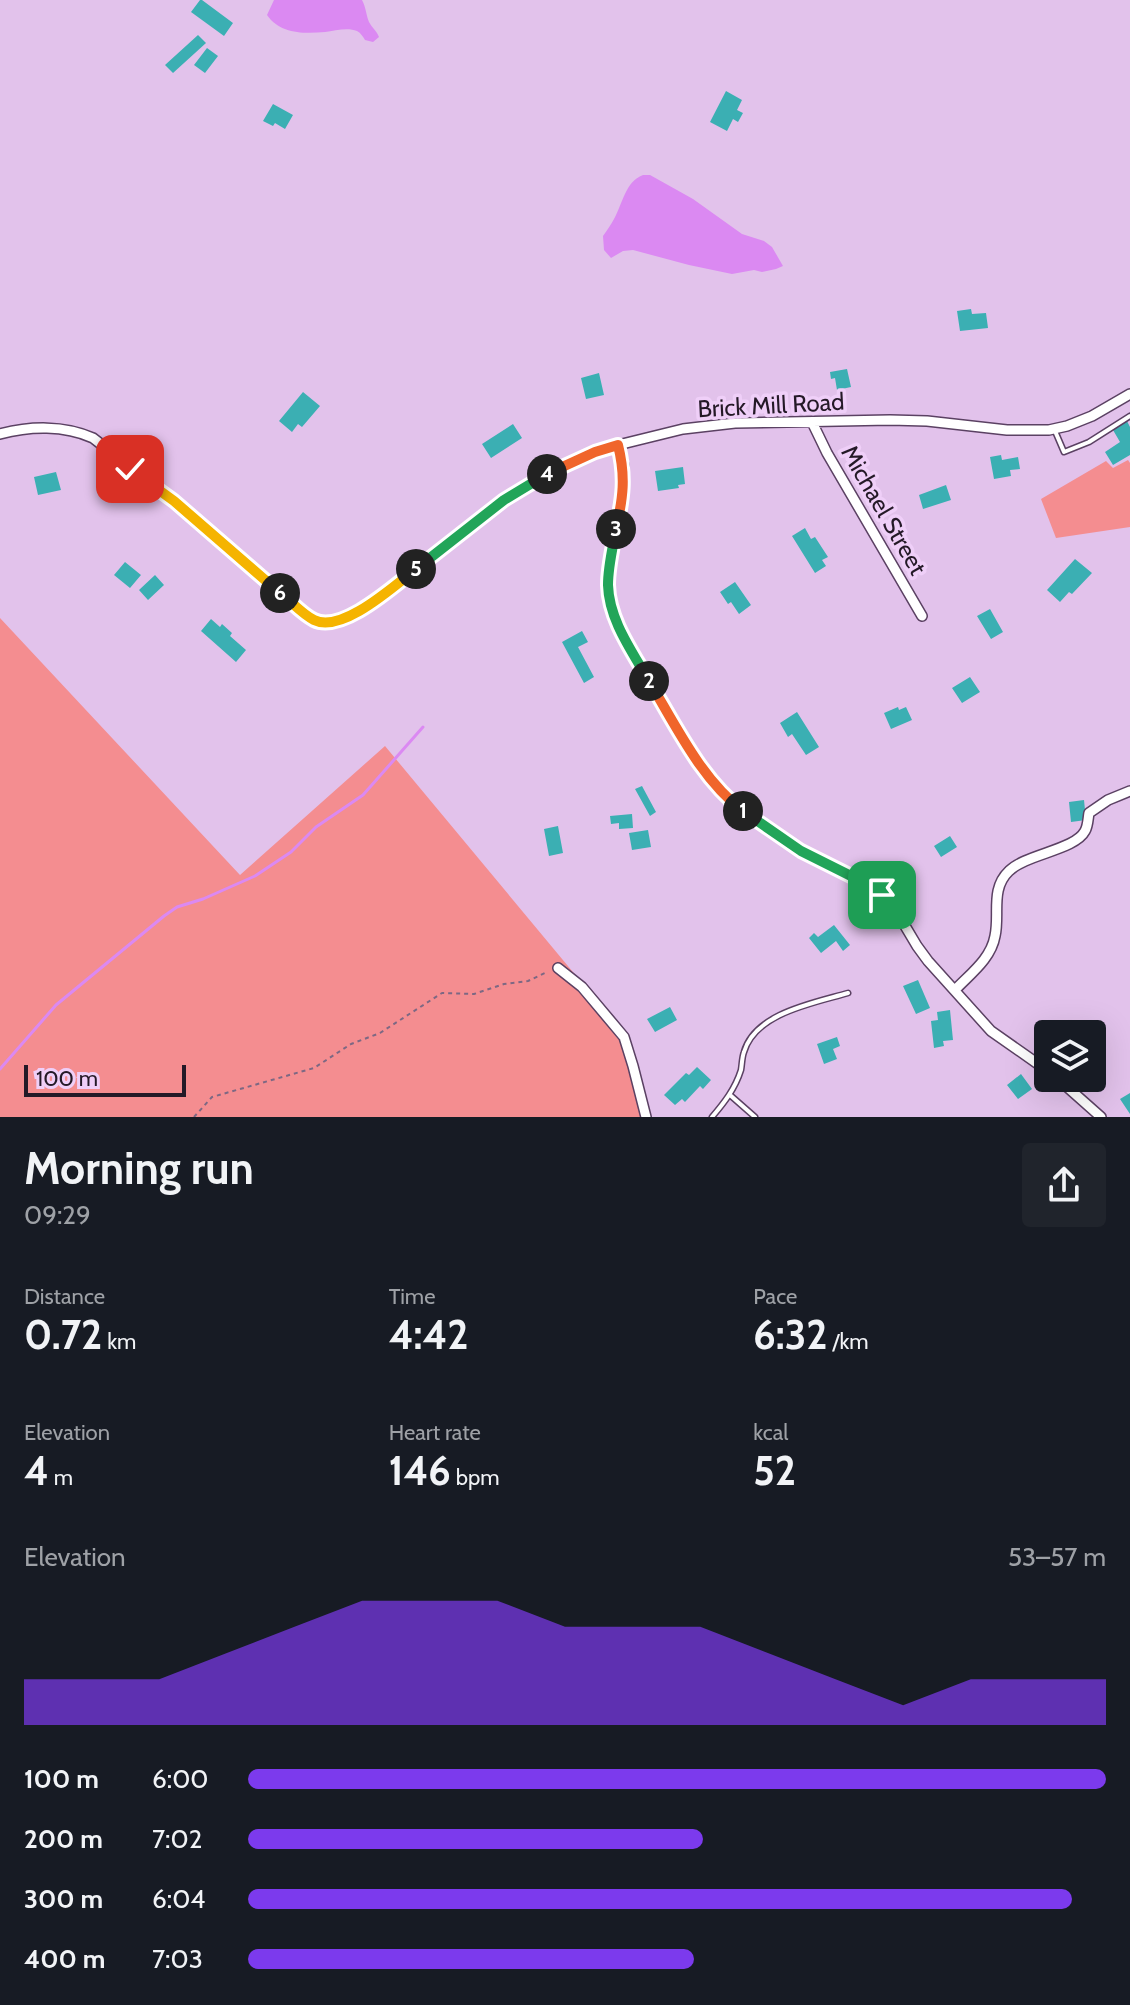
<!DOCTYPE html>
<html lang="en">
<head>
<meta charset="utf-8">
<style>
	body { margin:0; font-family:Cabin,sans-serif; background:#20242c; color:#f1f3f6; height:100vh; display:flex; flex-direction:column; font-size:30px; white-space:nowrap }
	* { box-sizing:border-box; margin:0 }
	p { font-size:26px; color:#9ea1a6 }
	.icon { flex:none; width:44px; height:44px; fill:none; stroke:currentColor; stroke-width:2; stroke-linecap:round; stroke-linejoin:round }
	.map { position:relative; height:1117px; overflow:hidden }
	.details { display:flex; flex-direction:column; background:#171b24; flex:1 }
	.details>* { flex:none }
	.fabs { position:absolute; left:1034px; top:1020px; display:grid; gap:16px }
	.fabs a { display:grid; place-items:center; width:72px; height:72px; border-radius:8px; background:#171b24; box-shadow:0 8px 32px #0002; font-size:40px }
	.scale { position:absolute; left:24px; bottom:20px; width:162px; box-sizing:border-box; padding-left:8px; border:4px solid #241927; border-top:0; font-size:22px; line-height:28px; white-space:nowrap; color:#241927; -webkit-text-stroke:6px #efcff8; paint-order:stroke }
	.pin { position:absolute; display:grid; place-items:center; width:68px; height:68px; color:#fff; margin:-34px; border-radius:16px; box-shadow:0 4px 12px #0006 }
	.km { position:absolute; width:40px; height:40px; margin:-20px; border-radius:50%; background:#222; color:#fff; font-size:22px; line-height:40px; text-align:center }
	.round { display:grid; place-items:center; flex:none; width:84px; height:84px; border-radius:8px; background:#20242c }
	.overview { display:flex; align-items:center; justify-content:space-between; height:136px; padding:0 24px }
	h1 { font-size:44px; font-weight:700; line-height:60px }
	.metrics { display:grid; grid-template-columns:repeat(3,1fr); gap:12px; height:136px; padding:8px 24px }
	.metrics div { display:grid; align-content:center }
	.metrics b { font-size:40px; font-weight:700 }
	.metrics small { font-size:22px; font-weight:400 }
	.metrics p { font-size:22px }
	.chart { height:224px; padding:16px 24px }
	.chart p { display:flex; justify-content:space-between }
	.chart svg { width:100%; height:144px; margin-top:8px; fill:#7c3aed; opacity:.7 }
	ul { padding:0 24px; list-style:none; font-size:26px }
	li { display:grid; grid-template-columns:128px 96px 1fr; align-items:center; height:60px }
	li i { height:20px; border-radius:10px; background:#7c3aed }
	.map>svg:first-child { display:block }
</style>
</head>
<body>
<div class="map">
<svg width="1130" height="1117" viewBox="0 0 1130 1117">
	<rect width="100%" height="100%" fill="#e2c2eb"/>
	<path fill="#f48d90" d="M1128,460L1130,463V527L1056,538L1041,499L1106,461L1113,468Z
		M0,618L240,875L385,746L617,1025L641,1117H0Z"/>
	<path fill="#db89f2" d="M274,0H362C366,7 366,15 369,22C372,28 377,31 379,37L373,42L365,40C363,37 361,33 357,31C347,27 335,31 325,32C304,34 280,34 267,15Z
		M643,175H650L693,199L742,234L764,241L772,247L783,266L776,269L762,272L754,270L732,274L689,265L633,250L623,251L611,258L604,250L603,236C607,230 611,225 614,219C623,203 625,182 643,175Z"/>
	<g fill="none" stroke-linecap="round" stroke-linejoin="round">
		<path stroke="#db89f2" stroke-width="3" d="M0,1069L56,1005L164,916L177,907L203,899L255,876L291,852L316,827L363,795L423,727"/>
	</g>
	<path fill="#3bafb3" d="M200,0H202L233,23L224,36L191,12Z
		M198,35L206,43L173,73L165,65Z
		M207,48L218,56L205,73L194,65Z
		M726,91L742,100L737,110L743,113L738,122L733,119L727,131L710,122Z
		M273,104L293,115L285,129L275,123L273,126L263,121Z
		M971,309L972,314L986,313L988,328L960,331L957,311Z
		M847,369L851,387L837,390L835,378L831,379L830,372Z
		M599,373L604,395L586,399L581,378Z
		M303,392L320,406L302,427L298,424L292,432L279,421Z
		M1127,421L1130,427V455L1113,465L1105,452L1120,442L1113,430Z
		M513,424L522,438L491,458L482,444Z
		M1001,455L1002,460L1018,457L1020,469L1010,470L1011,476L994,479L990,457Z
		M683,467L685,484L678,485L679,488L658,491L655,471Z
		M56,472L61,490L38,495L34,477Z
		M946,485L951,500L923,509L919,495Z
		M805,528L811,539L815,537L828,557L822,560L826,566L815,573L792,536Z
		M1075,559L1092,573L1072,594L1069,592L1060,602L1047,590Z
		M125,562L141,575L130,588L114,575Z
		M155,575L164,585L148,600L139,590Z
		M735,582L751,605L739,614L731,602L728,604L720,592Z
		M990,609L1003,632L991,639L977,616Z
		M211,619L220,627L222,624L232,633L230,636L246,650L236,662L201,631Z
		M582,631L588,642L578,647L594,677L584,683L562,642Z
		M970,677L980,692L962,703L952,688Z
		M898,707L899,710L906,707L912,720L891,729L884,713Z
		M797,712L819,747L806,755L792,734L788,737L780,723Z
		M642,786L656,812L650,816L635,789Z
		M1084,800L1086,820L1071,822L1069,802Z
		M632,814L633,828L619,829V823L611,824L610,816Z
		M558,826L563,853L549,856L544,829Z
		M648,830L651,847L632,850L629,833Z
		M950,836L957,847L941,857L934,846Z
		M834,925L850,945L843,951L836,941L821,953L809,938L814,933L818,937Z
		M918,980L930,1008L916,1014L903,986Z
		M670,1007L677,1020L655,1032L647,1019Z
		M950,1010L953,1040L943,1041L944,1046L934,1048L931,1021L938,1020L937,1012Z
		M837,1037L840,1046L833,1049L837,1059L824,1064L817,1044Z
		M697,1067L711,1080L703,1089L700,1086L685,1102L682,1099L675,1105L664,1095L686,1073L689,1075Z
		M1021,1074L1032,1089L1018,1099L1007,1085Z
		M1130,1093V1114L1120,1099Z"/>
	<g fill="none" stroke-linecap="round" stroke-linejoin="round">
		<defs>
			<path id="lane" d="M1055,431L1064,452L1089,442L1130,416
				M730,1095L755,1117
				M712,1117C724,1103 735,1089 741,1070C742,1064 742,1057 744,1052C755,1013 814,1003 848,993"/>
			<path id="street" d="M812,422L827,453L922,616
				M0,434C30,426 64,425 93,438L174,501L313,620L322,623L339,621L352,614L378,598L504,500L544,475L595,452L618,445L683,429L735,423L890,420L927,421L1007,430H1049L1067,426L1092,416L1130,394
				M618,445L624,466V483L608,582L612,611L620,631L682,736L703,768L727,799L743,811L801,851L853,877L892,904L917,946L928,961L991,1031L1048,1071
				M558,968L582,987L624,1037L633,1066L646,1117
				M955,990C970,974 991,959 995,936C1000,914 990,889 1009,871C1026,854 1075,850 1085,831C1088,826 1088,818 1089,813L1108,800L1130,791
				M1057,1078L1101,1117"/>
		</defs>
		<use href="#lane" stroke="#5b4163" stroke-width="7"/>
		<use href="#street" stroke="#5b4163" stroke-width="12"/>
		<path stroke="#7d6883" stroke-width="2" stroke-dasharray="4 4" stroke-linecap="butt" d="M194,1117L212,1097L314,1068L351,1044L380,1033L442,993L474,994L504,984L528,981L547,972"/>
		<use href="#lane" stroke="#fff" stroke-width="4"/>
		<use href="#street" stroke="#fff" stroke-width="9"/>
	</g>
	<g fill="none" stroke-linecap="round" stroke-linejoin="round">
		<defs>
			<path id="split-1" d="M743,811L801,851L853,877L882,895"/>
			<path id="split-2" d="M649,681C676,726 701,779 743,811"/>
			<path id="split-3" d="M616,529C613,547 608,566 608,585C609,620 632,651 649,681"/>
			<path id="split-4" d="M547,474L595,452L618,445C626,477 623,498 616,529"/>
			<path id="split-5" d="M416,569L504,500L547,474"/>
			<path id="split-6" d="M280,593C291,601 302,614 314,620C342,634 395,585 416,569"/>
			<path id="split-7" d="M130,469L174,501L280,593"/>
		</defs>
		<use href="#split-1" stroke="#fff" stroke-width="16"/>
		<use href="#split-2" stroke="#fff" stroke-width="16"/>
		<use href="#split-3" stroke="#fff" stroke-width="16"/>
		<use href="#split-4" stroke="#fff" stroke-width="16"/>
		<use href="#split-5" stroke="#fff" stroke-width="16"/>
		<use href="#split-6" stroke="#fff" stroke-width="16"/>
		<use href="#split-7" stroke="#fff" stroke-width="16"/>
		<use href="#split-1" stroke="#22a559" stroke-width="10"/>
		<use href="#split-2" stroke="#f0652b" stroke-width="10"/>
		<use href="#split-3" stroke="#22a559" stroke-width="10"/>
		<use href="#split-4" stroke="#f0652b" stroke-width="10"/>
		<use href="#split-5" stroke="#22a559" stroke-width="10"/>
		<use href="#split-6" stroke="#f5b400" stroke-width="10"/>
		<use href="#split-7" stroke="#f5b400" stroke-width="10"/>
	</g>
	<g text-anchor="middle" dominant-baseline="central" stroke-width="7" stroke-linejoin="round" paint-order="stroke">
		<g font-size="24" fill="#241927" stroke="#efcff8">
			<text transform="translate(771 405) rotate(-3)">Brick Mill Road</text>
			<text transform="translate(884 510) rotate(60)">Michael Street</text>
		</g>
	</g>
</svg>
<div class="fabs">
<a><svg class="icon" aria-label="layers" viewBox="0 0 24 24"><path d="M12 4l9 5-9 5-9-5zM3 14l9 5 9-5"/></svg></a>
</div>
<div class="scale">100 m</div>
<div class="pin" style="left:882px;top:895px;background:#1e9e55"><svg class="icon" aria-label="arrive" viewBox="0 0 24 24"><path d="M6 21V4h12l-3 4 3 4H6"/></svg></div>
<div class="pin" style="left:130px;top:469px;background:#d93025"><svg class="icon" aria-label="check" viewBox="0 0 24 24"><path d="M5 12l5 5 9-10"/></svg></div>
<b class="km" style="left:743px;top:811px">1</b>
<b class="km" style="left:649px;top:681px">2</b>
<b class="km" style="left:616px;top:529px">3</b>
<b class="km" style="left:547px;top:474px">4</b>
<b class="km" style="left:416px;top:569px">5</b>
<b class="km" style="left:280px;top:593px">6</b>
</div>
<section class="details">
<div class="overview"><div><h1>Morning run</h1><p>09:29</p></div><a class="round"><svg class="icon" aria-label="share" viewBox="0 0 24 24"><path d="M12 15V3M7 8l5-5 5 5M5 13v7h14v-7"/></svg></a></div>
<div class="metrics">
<div><p>Distance</p><b>0.72<small> km</small></b></div>
<div><p>Time</p><b>4:42</b></div>
<div><p>Pace</p><b>6:32<small> /km</small></b></div>
</div>
<div class="metrics">
<div><p>Elevation</p><b>4<small> m</small></b></div>
<div><p>Heart rate</p><b>146<small> bpm</small></b></div>
<div><p>kcal</p><b>52</b></div>
</div>
<div class="chart"><p><span>Elevation</span>53–57 m</p>
<svg viewBox="0 0 160 44" preserveAspectRatio="none"><path d="M0 44V30L10 30L20 30L30 22L40 14L50 6L60 6L70 6L80 14L90 14L100 14L110 22L120 30L130 38L140 30L150 30L160 30V44z"/></svg>
</div>
<ul>
<li><b>100 m</b>6:00<i style="width:100%"></i></li>
<li><b>200 m</b>7:02<i style="width:53%"></i></li>
<li><b>300 m</b>6:04<i style="width:96%"></i></li>
<li><b>400 m</b>7:03<i style="width:52%"></i></li>
</ul>
</section>
</body>
</html>
